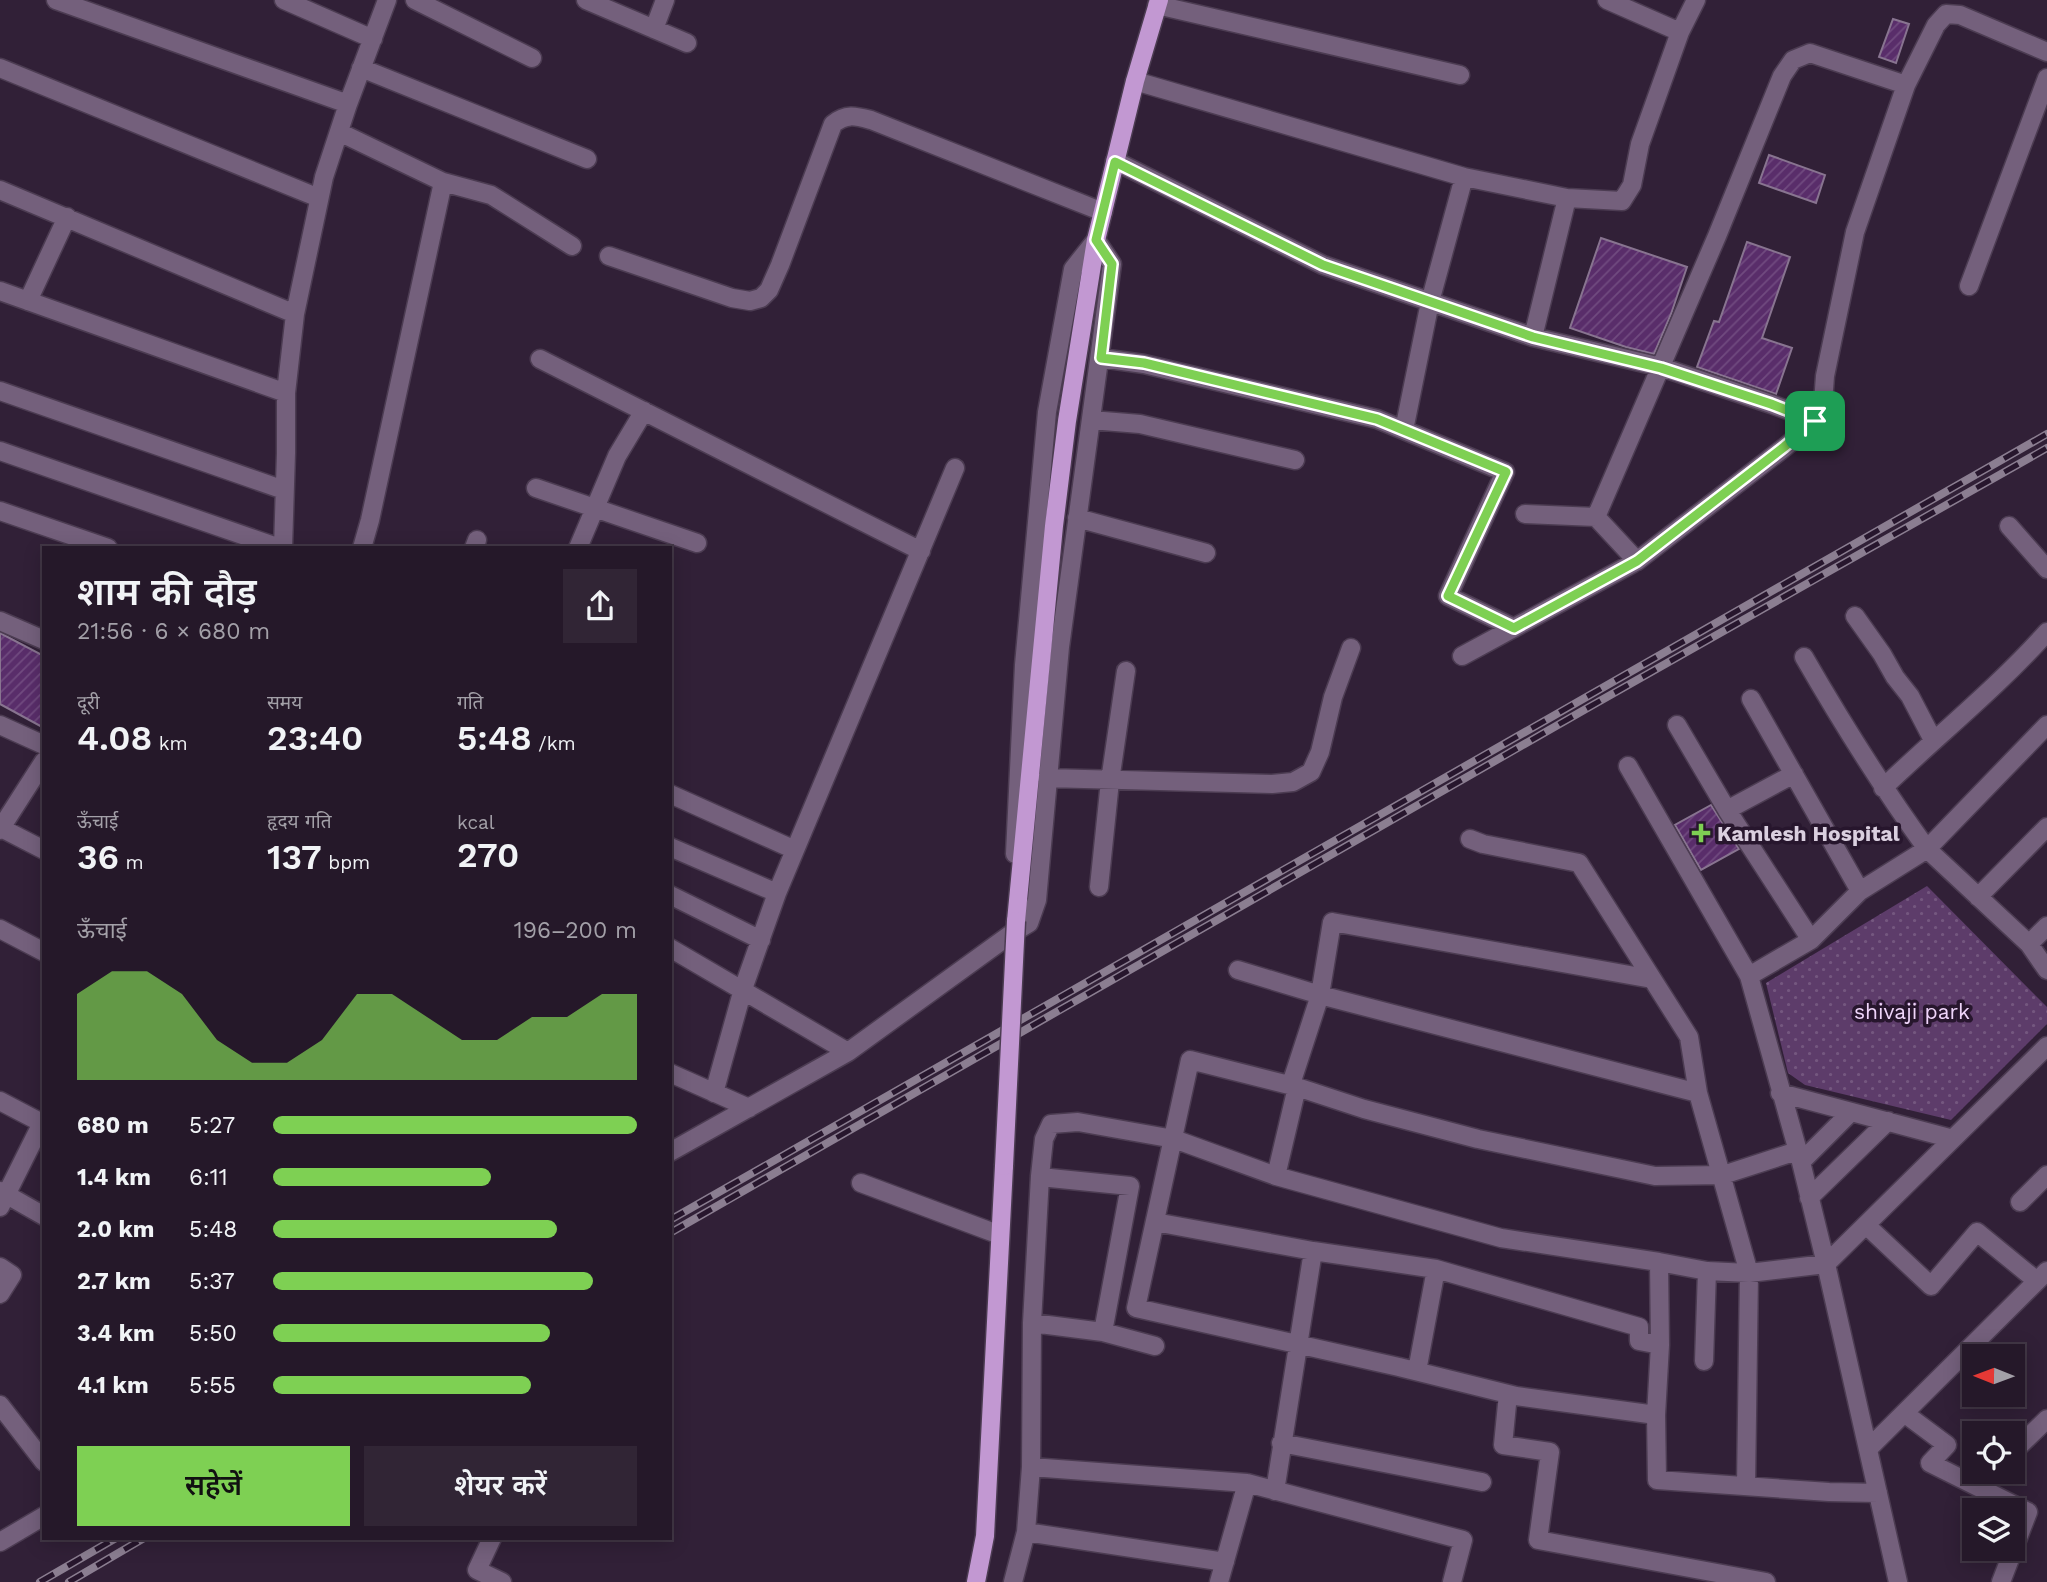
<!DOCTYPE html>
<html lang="hi">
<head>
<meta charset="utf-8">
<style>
	body { margin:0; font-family:"Work Sans","Noto Sans Devanagari",sans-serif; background:#312535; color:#f1f3f6; height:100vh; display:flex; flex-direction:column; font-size:26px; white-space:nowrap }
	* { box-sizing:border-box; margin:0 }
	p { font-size:23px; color:#a3a0a8 }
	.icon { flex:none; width:38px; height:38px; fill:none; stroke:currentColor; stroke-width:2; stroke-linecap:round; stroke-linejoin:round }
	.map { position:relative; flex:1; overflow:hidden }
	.sheet { position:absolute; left:42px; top:546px; width:630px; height:994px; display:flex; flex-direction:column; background:#251829; border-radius:0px; box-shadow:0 4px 18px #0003,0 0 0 2px #423746 }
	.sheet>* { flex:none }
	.needle { width:46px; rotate:271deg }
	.buttons { position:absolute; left:1962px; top:1344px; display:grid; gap:14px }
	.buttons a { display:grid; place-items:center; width:63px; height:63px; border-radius:0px; background:#251829; box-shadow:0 4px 18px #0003,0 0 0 2px #423746; font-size:35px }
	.pin { position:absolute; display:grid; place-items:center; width:60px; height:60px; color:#fff; margin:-30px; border-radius:14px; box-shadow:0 4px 10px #0006 }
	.round { display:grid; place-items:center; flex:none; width:74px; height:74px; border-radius:0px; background:#312535 }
	.head { display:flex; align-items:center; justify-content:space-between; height:119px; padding:0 35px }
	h1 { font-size:38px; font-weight:600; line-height:52px }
	.stats { display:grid; grid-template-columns:repeat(3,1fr); gap:10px; height:119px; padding:7px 35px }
	.stats div { display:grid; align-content:center }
	.stats b { font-size:35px; font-weight:600 }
	.stats small { font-size:19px; font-weight:400 }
	.stats p { font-size:19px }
	.chart { height:196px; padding:14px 35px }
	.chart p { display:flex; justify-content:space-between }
	.chart svg { width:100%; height:126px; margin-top:7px; fill:#7ed053; opacity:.7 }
	.action { display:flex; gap:14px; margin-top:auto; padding:14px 35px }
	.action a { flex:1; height:80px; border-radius:0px; background:#7ed053; color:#111; font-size:28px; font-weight:600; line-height:80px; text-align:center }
	.action a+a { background:#312535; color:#f1f3f6 }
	ul { padding:0 35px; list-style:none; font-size:23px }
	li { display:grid; grid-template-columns:112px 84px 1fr; align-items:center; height:52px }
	li i { height:18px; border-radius:9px; background:#7ed053 }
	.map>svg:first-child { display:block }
</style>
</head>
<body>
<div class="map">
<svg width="2047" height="1582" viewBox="0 0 2047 1582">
	<defs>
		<pattern id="park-dots" width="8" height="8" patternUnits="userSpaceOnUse" patternTransform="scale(1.75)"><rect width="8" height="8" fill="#5d3c6a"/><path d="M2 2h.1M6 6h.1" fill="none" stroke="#74577f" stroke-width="1.8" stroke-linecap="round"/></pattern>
		<pattern id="building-hatch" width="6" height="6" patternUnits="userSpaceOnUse" patternTransform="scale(1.75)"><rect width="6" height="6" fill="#592d6a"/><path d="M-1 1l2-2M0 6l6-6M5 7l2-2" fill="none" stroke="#704a7f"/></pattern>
	</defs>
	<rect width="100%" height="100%" fill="#312037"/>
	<path fill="url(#park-dots)" d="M1927,886L2047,1007V1024L1951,1120L1805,1085L1788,1073L1766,983Z"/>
	<path fill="url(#building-hatch)" stroke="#887490" stroke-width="2" d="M1893,19L1909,24L1896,63L1879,57Z
		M1769,155L1825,175L1816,203L1759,183Z
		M1601,238L1687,267L1671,314L1654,354L1626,347L1570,328Z
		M1747,242L1790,257L1762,338L1792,348L1776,394L1697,367L1714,321L1719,322Z
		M0,633L44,656V728L0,704Z
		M1711,805L1739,849L1701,870L1675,825Z"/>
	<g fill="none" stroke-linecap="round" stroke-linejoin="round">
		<defs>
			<path id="minor" d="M56,0L348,104
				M284,0L373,39
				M415,0L532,58
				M586,0L687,43
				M1607,0L1680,32
				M1157,5L1460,75
				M654,29L665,0
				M0,68L319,198
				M361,68L587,159
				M1135,81L1464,177L1567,198L1622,201L1632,185L1640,144L1680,32L1696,0
				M339,132L443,182L370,520L362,548
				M1115,161L1323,265L1533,337L1661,367L1771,404L1816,421
				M443,182L491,195L572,246
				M0,190L295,314
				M609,256L732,298L750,301L761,298L769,290L780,265L833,124C846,113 856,116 871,120L1103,212
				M1969,286L2047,78
				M0,291L286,393
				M28,301L67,217
				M1533,337L1567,198
				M1101,358L1144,364L1377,419L1505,472L1448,596L1514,628
				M540,359L921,551
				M0,391L284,490
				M1091,420L1140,424L1295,460
				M1404,430L1430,302L1464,177
				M0,451L280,548
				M536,488L697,543
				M0,511L108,548
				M1525,514L1596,517L1637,561
				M1596,517L1717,236L1782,76L1793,60L1810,53L1906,85
				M1077,518L1206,553
				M2009,526L2047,569
				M283,548L286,453V393L295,314L324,177L348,104L387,0
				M474,548L477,540
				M578,548L617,456L644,411
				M1855,616L1882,654L1895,677L1910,696L1933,740
				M0,621L44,640
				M1462,656L1637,561L1785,447L1816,421L1823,403L1825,376L1855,232L1906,85L1936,25L1946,14L1960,15L2047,52
				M1804,657C1842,723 1882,787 1927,849L2047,725
				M1751,699L1860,891
				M0,725L44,745
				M1677,725L1727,810L1811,940
				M1628,766L1749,976
				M1047,778L1272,784L1293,782L1311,772L1320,752L1333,697L1351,648
				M1883,788C1937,736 1997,688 2047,632
				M670,794L795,850
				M1727,810L1794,774
				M1,828L44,761
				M0,830L1,828L44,850
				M1470,839L1483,844L1579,863L1689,1037L1698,1093L1749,1273L1746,1486
				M670,847L777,893
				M1099,887L1110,781L1126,671
				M670,895L761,940
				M1978,897L2047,827
				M0,929L44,952
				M2029,944L2047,926
				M670,948L848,1052
				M1238,970L1320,995L1698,1093
				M670,1073L749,1108
				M714,1093L743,989L777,893L955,468
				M1780,1093L1953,1139
				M0,1101L42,1123L0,1207
				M670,1152L848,1052L1011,934L1029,923L1037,900L1060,647L1112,264L1096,240L1073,269L1047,412L1024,665L1015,854
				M1801,1162L1851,1112
				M1040,1176L1050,1178L1130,1186L1103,1332
				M1276,1176L1297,1087L1292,1081L1320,995L1332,922L1652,979
				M861,1183L1000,1235
				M0,1191L44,1216
				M1809,1198L1888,1121
				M2020,1202L2047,1175
				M1155,1222L1313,1251L1436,1269L1639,1327V1341L1660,1345
				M1866,1225L1931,1286L1977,1232L2037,1281
				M1659,1262L1660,1345L1656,1415L1657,1480L1829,1492L1878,1493
				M0,1267L12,1275L0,1294
				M1032,1323L1103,1332L1155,1346
				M1704,1361L1707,1271
				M1417,1371L1436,1269
				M1508,1394L1503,1445L1550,1452L1538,1540L1766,1582
				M0,1405L44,1462
				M1904,1413L1947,1445L1930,1463L2028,1512L2001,1582
				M1656,1415L1516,1396L1399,1367L1136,1308L1190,1060L1297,1087L1364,1109L1478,1139L1655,1176L1723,1175L1797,1151
				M1281,1443L1482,1482
				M1868,1449L2047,1271
				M2015,1450L2047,1419
				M1031,1467L1247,1483L1219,1582
				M1247,1483L1463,1540L1452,1582
				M1275,1491L1313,1251
				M1026,1532L1225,1562
				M492,1538L477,1570L502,1582
				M0,1542L44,1516
				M1013,1582L1026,1532L1031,1467L1032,1323L1040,1176L1044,1139L1051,1124L1078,1122L1174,1139L1276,1176L1501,1238L1659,1262L1707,1271L1749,1273L1826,1264L2047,1046
				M1898,1582L1826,1264L1801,1162L1749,976L1811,940L1860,891L1927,849L2029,944L2047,970"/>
			<path id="major" d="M1016,921L1054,526L1067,421L1096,240L1135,81L1159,0
				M976,1582L985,1536L1004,1166"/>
		</defs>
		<use href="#minor" stroke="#4c3c52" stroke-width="21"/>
		<use href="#major" stroke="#4c3c52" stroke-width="21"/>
		<use href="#minor" stroke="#74607c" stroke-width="18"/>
		<use href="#major" stroke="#c298d2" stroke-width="18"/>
		<defs>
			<path id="rail" d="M670,1220L2047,434
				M670,1233L1591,706L2047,448
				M40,1582L116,1538
				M69,1582L144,1538"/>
		</defs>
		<use href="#rail" stroke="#8b7e91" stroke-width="8"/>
		<use href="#rail" stroke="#27162d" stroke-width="5" stroke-dasharray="16" stroke-linecap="butt"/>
		<defs>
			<path id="major-bridge" d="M1004,1166L1016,921"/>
		</defs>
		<use href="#major-bridge" stroke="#4c3c52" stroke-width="21" stroke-linecap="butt"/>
		<use href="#major-bridge" stroke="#c298d2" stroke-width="18"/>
	</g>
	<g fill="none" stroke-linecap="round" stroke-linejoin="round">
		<defs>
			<path id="route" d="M1115,162L1323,265L1533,337L1661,368L1771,404L1815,421L1784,447L1637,561L1514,628L1448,596L1506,472L1377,419L1144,363L1101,358L1112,264L1096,240Z"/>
		</defs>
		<use href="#route" stroke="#fff" stroke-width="14"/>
		<use href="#route" stroke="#7ed053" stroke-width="9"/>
	</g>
	<path fill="#7ed053" stroke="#27162d" stroke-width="2.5" d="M1697.5 822.5h7v7h7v7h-7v7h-7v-7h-7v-7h7z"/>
	<g text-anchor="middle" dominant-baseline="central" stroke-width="7" stroke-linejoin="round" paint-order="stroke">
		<g font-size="21" font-weight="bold" fill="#dacfdf" stroke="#27162d" text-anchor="start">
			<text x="1717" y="833">Kamlesh Hospital</text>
		</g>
		<g font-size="21" fill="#efd5fa" stroke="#27162d">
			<text x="1912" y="1011">shivaji park</text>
		</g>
	</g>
</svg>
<div class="buttons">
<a><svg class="needle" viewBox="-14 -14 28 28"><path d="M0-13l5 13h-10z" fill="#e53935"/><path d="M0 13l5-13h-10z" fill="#a3a0a8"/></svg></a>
<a><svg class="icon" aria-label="locate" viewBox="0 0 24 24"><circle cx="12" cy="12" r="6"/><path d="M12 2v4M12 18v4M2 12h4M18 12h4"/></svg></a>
<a><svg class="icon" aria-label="layers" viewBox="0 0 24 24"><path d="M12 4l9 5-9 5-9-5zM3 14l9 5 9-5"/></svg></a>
</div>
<div class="pin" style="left:1815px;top:421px;background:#1e9e55"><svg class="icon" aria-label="arrive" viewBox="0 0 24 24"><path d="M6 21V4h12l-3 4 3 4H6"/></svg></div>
<section class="sheet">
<div class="head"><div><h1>शाम की दौड़</h1><p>21:56 · 6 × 680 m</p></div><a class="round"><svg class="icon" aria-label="share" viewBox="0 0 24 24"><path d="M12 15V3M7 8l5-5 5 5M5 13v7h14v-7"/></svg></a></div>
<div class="stats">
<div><p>दूरी</p><b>4.08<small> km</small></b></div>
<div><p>समय</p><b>23:40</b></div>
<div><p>गति</p><b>5:48<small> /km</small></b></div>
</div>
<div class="stats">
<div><p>ऊँचाई</p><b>36<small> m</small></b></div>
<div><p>हृदय गति</p><b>137<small> bpm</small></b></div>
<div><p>kcal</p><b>270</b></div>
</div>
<div class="chart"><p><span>ऊँचाई</span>196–200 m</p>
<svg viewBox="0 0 160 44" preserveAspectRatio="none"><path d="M0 44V14L10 6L20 6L30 14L40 30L50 38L60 38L70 30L80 14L90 14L100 22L110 30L120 30L130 22L140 22L150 14L160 14V44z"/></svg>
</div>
<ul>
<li><b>680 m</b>5:27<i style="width:100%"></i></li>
<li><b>1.4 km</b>6:11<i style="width:60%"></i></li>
<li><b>2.0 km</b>5:48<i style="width:78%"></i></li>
<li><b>2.7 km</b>5:37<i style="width:88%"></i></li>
<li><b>3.4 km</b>5:50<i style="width:76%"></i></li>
<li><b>4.1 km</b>5:55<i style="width:71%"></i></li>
</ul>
<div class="action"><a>सहेजें</a><a>शेयर करें</a></div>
</section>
</div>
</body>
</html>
